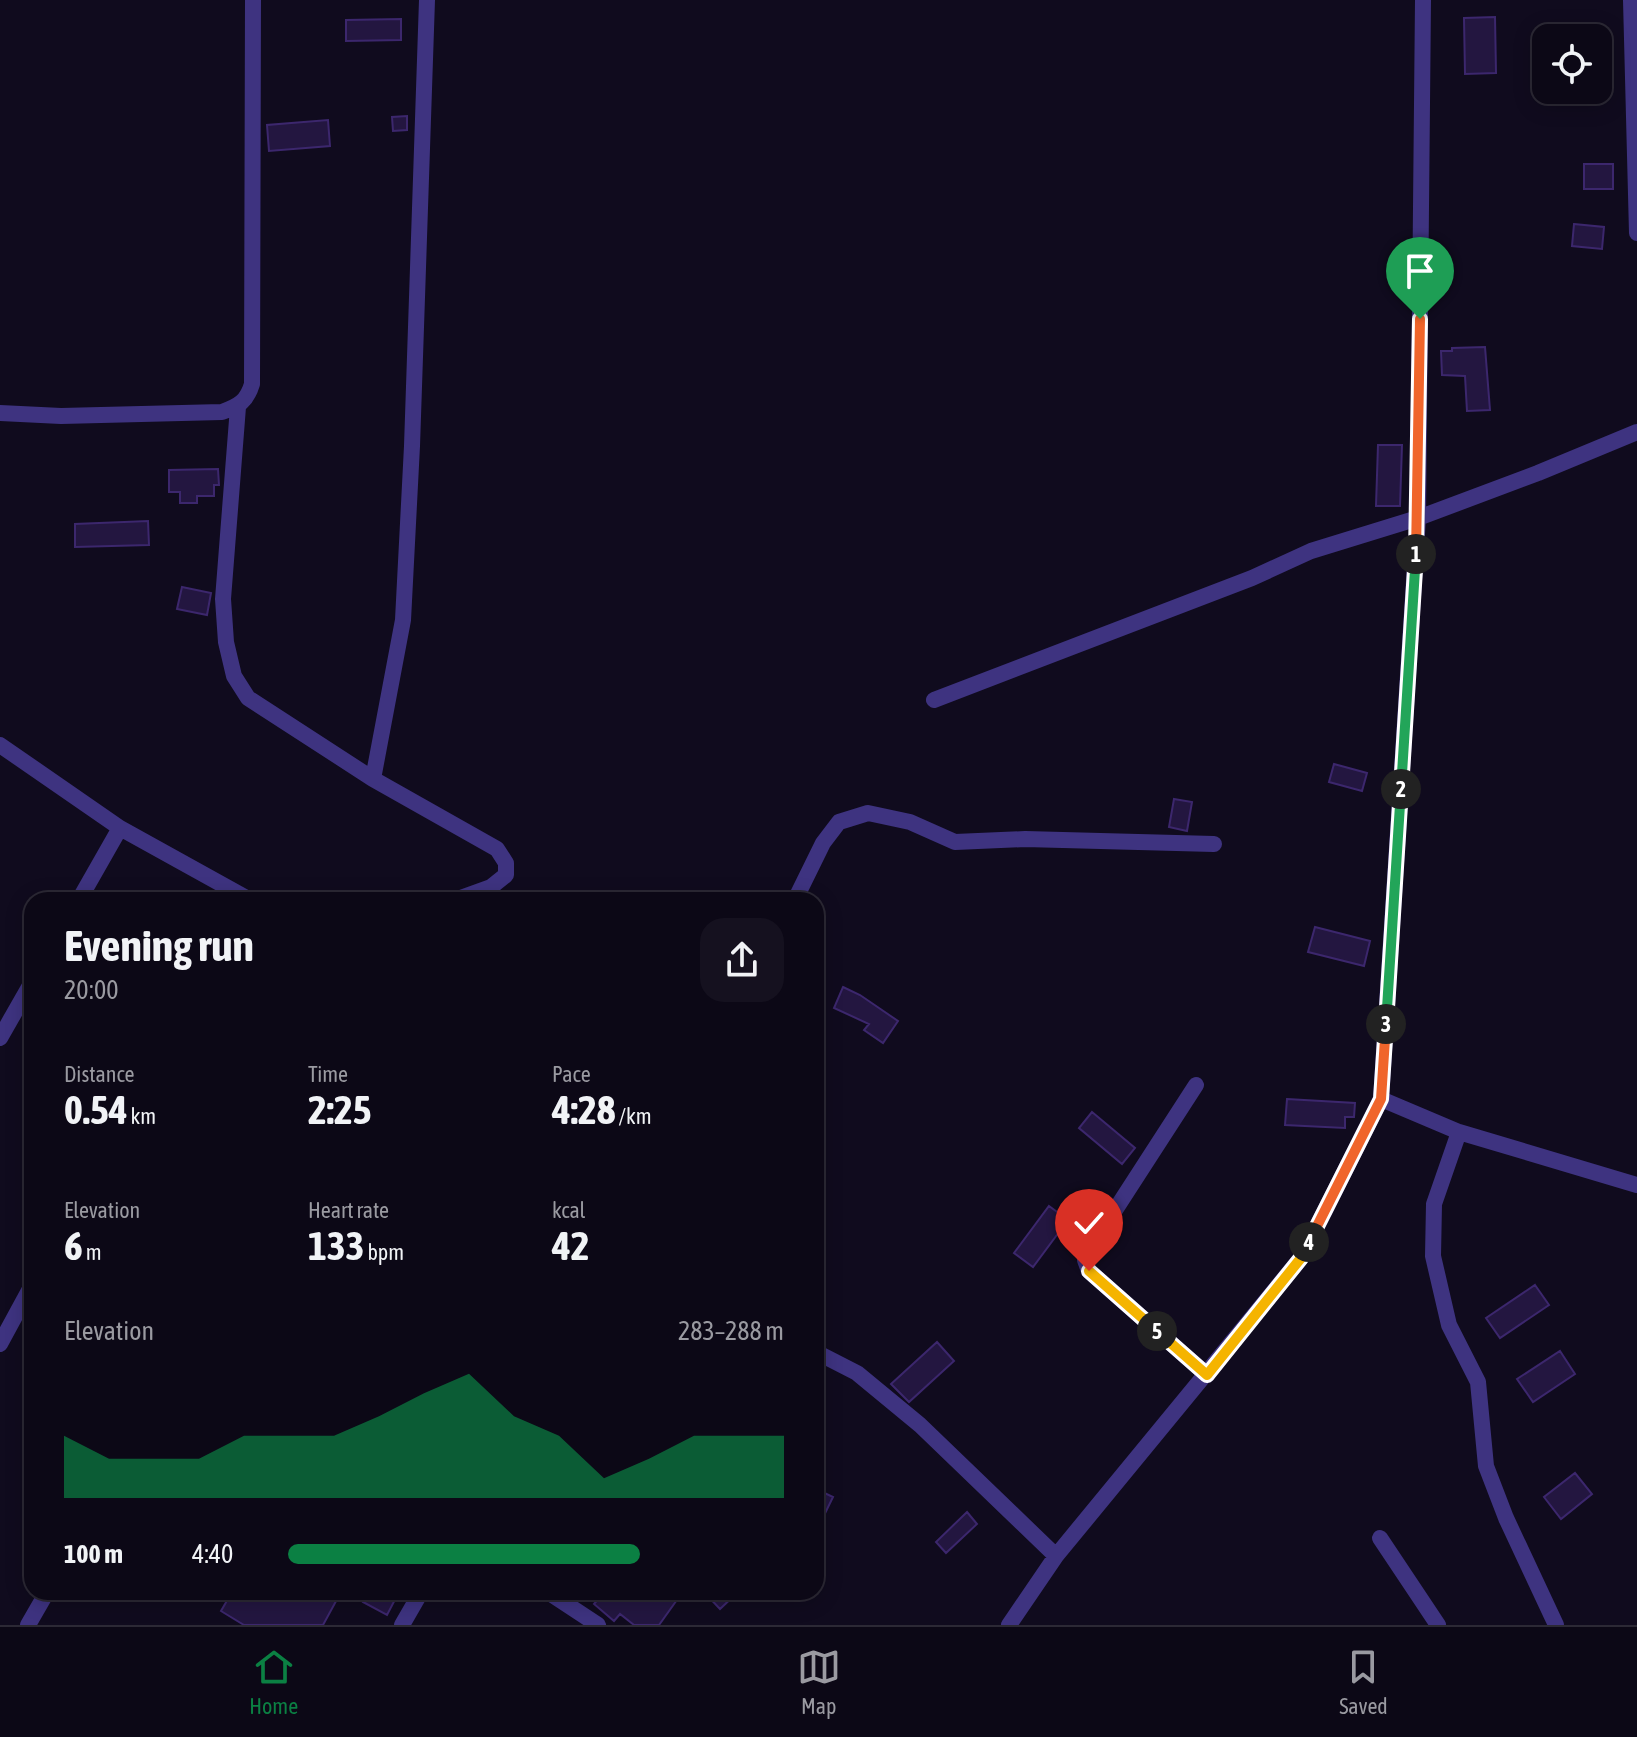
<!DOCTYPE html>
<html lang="en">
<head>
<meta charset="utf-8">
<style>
	body { margin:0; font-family:"Asap Condensed",sans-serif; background:#15111f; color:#f1f3f6; height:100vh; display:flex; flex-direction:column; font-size:30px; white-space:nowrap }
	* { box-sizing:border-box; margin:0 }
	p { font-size:26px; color:#9a9aa1 }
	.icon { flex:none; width:44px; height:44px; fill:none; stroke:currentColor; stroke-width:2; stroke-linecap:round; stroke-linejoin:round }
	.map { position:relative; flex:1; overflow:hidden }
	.drawer { position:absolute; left:24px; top:892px; width:800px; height:708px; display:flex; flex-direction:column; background:#0c0816; border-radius:24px; box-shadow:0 4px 20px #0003,0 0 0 2px #2c2935 }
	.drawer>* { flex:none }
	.buttons { position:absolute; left:1532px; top:24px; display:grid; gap:16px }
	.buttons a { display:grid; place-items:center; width:80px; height:80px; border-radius:16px; background:#0c0816; box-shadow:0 4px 20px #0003,0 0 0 2px #2c2935; font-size:40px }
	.pin { position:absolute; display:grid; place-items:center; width:68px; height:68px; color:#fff; margin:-82px -34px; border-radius:50% 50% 50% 0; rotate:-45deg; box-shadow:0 0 8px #0007 }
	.pin .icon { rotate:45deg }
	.km { position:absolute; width:40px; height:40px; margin:-20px; border-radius:50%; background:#222; color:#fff; font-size:22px; line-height:40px; text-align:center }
	.round { display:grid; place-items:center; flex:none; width:84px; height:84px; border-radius:24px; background:#15111f }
	.overview { display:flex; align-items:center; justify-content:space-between; height:136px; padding:0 40px }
	h1 { font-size:44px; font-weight:700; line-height:60px }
	.stats { display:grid; grid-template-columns:repeat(3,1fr); gap:12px; height:136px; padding:8px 40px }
	.stats div { display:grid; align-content:center }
	.stats b { font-size:40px; font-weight:700 }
	.stats small { font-size:22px; font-weight:400 }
	.stats p { font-size:22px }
	.chart { height:224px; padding:16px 40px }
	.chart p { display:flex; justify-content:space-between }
	.chart svg { width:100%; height:144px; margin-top:8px; fill:#0b8043; opacity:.7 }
	ul { padding:0 40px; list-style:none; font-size:26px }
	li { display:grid; grid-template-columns:128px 96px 1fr; align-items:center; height:60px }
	li i { height:20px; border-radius:10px; background:#0b8043 }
	.menu { display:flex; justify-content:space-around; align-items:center; height:112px; border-top:2px solid #2c2935; background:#0c0816; font-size:22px; color:#9a9aa1 }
	.menu a { display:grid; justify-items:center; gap:4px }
	.menu .selected { color:#0b8043 }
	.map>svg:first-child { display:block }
</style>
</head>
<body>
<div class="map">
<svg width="1637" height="1625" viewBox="0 0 1637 1625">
	<rect width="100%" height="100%" fill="#100b1e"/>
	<path fill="#231640" stroke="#3c276d" stroke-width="2" d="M1495,17L1496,73L1465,74L1464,18Z
		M401,19V40L346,41V20Z
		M407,116V130L393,131L392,117Z
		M328,120L330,146L269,151L267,125Z
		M1584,164H1613V189H1584Z
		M1574,224L1604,227L1602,249L1572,246Z
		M1485,347L1490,410L1467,411L1465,376L1442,375L1441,351H1452V348Z
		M1378,445H1402L1400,506H1376Z
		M218,469L219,485H214V496H197V503H180V492H169V470Z
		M148,521L149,545L75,547V524Z
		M182,587L211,593L207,615L177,609Z
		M1334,764L1367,773L1362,791L1329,782Z
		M1174,799L1192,802L1187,831L1169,827Z
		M1315,927L1370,941L1364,966L1308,952Z
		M843,987L860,995L898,1021L883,1043L864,1030L869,1024L834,1008Z
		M1287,1099L1355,1103L1354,1117H1345V1128L1285,1125Z
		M1092,1112L1135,1148L1122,1164L1079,1128Z
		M1049,1206L1068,1220L1033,1267L1014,1253Z
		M1535,1285L1549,1305L1500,1338L1486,1318Z
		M937,1342L954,1361L909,1402L891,1384Z
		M1560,1351L1575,1374L1533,1402L1517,1379Z
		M1575,1473L1592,1494L1561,1519L1544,1497Z
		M816,1489L833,1497L816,1532Z
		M967,1512L977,1524L946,1553L936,1542Z
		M232,1592H341L323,1625H244L221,1611Z
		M368,1592H399L387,1615L363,1602Z
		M604,1592H672L679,1597L659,1625H634L620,1614L614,1621L594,1604Z
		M704,1592H738L720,1609Z"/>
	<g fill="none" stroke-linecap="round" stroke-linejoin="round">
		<path stroke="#3e3380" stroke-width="16" d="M427,0L412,446L403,620L373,779L497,849L506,863V875L491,887L455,900
			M1631,0L1637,233
			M238,407L223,599L226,642L234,676L248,698L373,779
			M0,413L61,416L222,412C239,406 247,401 252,384L253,0
			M934,700L1252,578L1311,551L1418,518L1538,473L1637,432
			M0,745L120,828L250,900
			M79,900L120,828
			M795,900L823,843L839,822L868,813L910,822L955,842L1025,839L1214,844
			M0,1038L32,982
			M1196,1085L1088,1252L1085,1260L1089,1271L1207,1375
			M1381,1099L1459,1132L1637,1185
			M1459,1132L1434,1204L1433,1256L1449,1325L1478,1382L1486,1466L1506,1518L1556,1625
			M0,1344L32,1285
			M816,1352L857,1373L920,1425L1056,1556
			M1380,1538L1438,1625
			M548,1592L598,1625
			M28,1625L47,1592
			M402,1625L421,1592
			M1009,1625L1056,1556L1301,1258L1381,1099L1418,518L1423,0"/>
	</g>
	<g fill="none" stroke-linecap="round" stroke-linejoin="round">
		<defs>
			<path id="split-1" d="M1416,554L1420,319"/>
			<path id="split-2" d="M1401,789L1416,554"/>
			<path id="split-3" d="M1386,1024L1401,789"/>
			<path id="split-4" d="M1309,1242L1381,1099L1386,1024"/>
			<path id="split-5" d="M1157,1331L1207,1375L1301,1258L1309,1242"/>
			<path id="split-6" d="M1089,1271L1157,1331"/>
		</defs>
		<use href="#split-1" stroke="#fff" stroke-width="16"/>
		<use href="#split-2" stroke="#fff" stroke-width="16"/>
		<use href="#split-3" stroke="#fff" stroke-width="16"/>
		<use href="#split-4" stroke="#fff" stroke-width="16"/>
		<use href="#split-5" stroke="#fff" stroke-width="16"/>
		<use href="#split-6" stroke="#fff" stroke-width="16"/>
		<use href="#split-1" stroke="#f0652b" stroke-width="10"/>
		<use href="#split-2" stroke="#22a559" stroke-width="10"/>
		<use href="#split-3" stroke="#22a559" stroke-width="10"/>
		<use href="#split-4" stroke="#f0652b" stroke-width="10"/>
		<use href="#split-5" stroke="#f5b400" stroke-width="10"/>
		<use href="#split-6" stroke="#f5b400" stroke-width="10"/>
	</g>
</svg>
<div class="buttons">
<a><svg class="icon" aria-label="locate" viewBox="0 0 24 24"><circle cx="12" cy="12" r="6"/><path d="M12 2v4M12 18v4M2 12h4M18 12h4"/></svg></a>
</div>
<div class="pin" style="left:1420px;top:319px;background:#1e9e55"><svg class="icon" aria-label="arrive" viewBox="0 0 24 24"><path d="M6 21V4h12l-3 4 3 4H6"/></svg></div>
<div class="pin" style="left:1089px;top:1271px;background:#d93025"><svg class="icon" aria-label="check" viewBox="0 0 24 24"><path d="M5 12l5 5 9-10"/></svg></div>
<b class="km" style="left:1416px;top:554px">1</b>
<b class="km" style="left:1401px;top:789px">2</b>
<b class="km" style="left:1386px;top:1024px">3</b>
<b class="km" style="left:1309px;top:1242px">4</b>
<b class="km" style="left:1157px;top:1331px">5</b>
<section class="drawer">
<div class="overview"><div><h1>Evening run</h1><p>20:00</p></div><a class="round"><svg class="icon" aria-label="share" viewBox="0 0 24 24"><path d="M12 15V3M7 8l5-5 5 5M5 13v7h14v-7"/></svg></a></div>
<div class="stats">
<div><p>Distance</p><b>0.54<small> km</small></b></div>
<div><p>Time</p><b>2:25</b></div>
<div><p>Pace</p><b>4:28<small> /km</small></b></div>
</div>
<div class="stats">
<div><p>Elevation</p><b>6<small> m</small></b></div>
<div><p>Heart rate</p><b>133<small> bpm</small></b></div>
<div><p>kcal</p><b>42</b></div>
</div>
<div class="chart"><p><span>Elevation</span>283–288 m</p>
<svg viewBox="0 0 160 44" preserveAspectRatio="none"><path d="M0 44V25L10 32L20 32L30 32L40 25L50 25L60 25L70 19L80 12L90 6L100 19L110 25L120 38L130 32L140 25L150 25L160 25V44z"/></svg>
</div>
<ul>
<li><b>100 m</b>4:40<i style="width:71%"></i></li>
</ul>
</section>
</div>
<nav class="menu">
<a class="selected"><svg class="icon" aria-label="home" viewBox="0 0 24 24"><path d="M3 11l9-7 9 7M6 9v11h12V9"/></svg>Home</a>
<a><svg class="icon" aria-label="map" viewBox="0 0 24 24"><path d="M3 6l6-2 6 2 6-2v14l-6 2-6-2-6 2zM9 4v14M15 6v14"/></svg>Map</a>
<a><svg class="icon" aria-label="saved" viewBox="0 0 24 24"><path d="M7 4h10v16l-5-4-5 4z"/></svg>Saved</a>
</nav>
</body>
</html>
